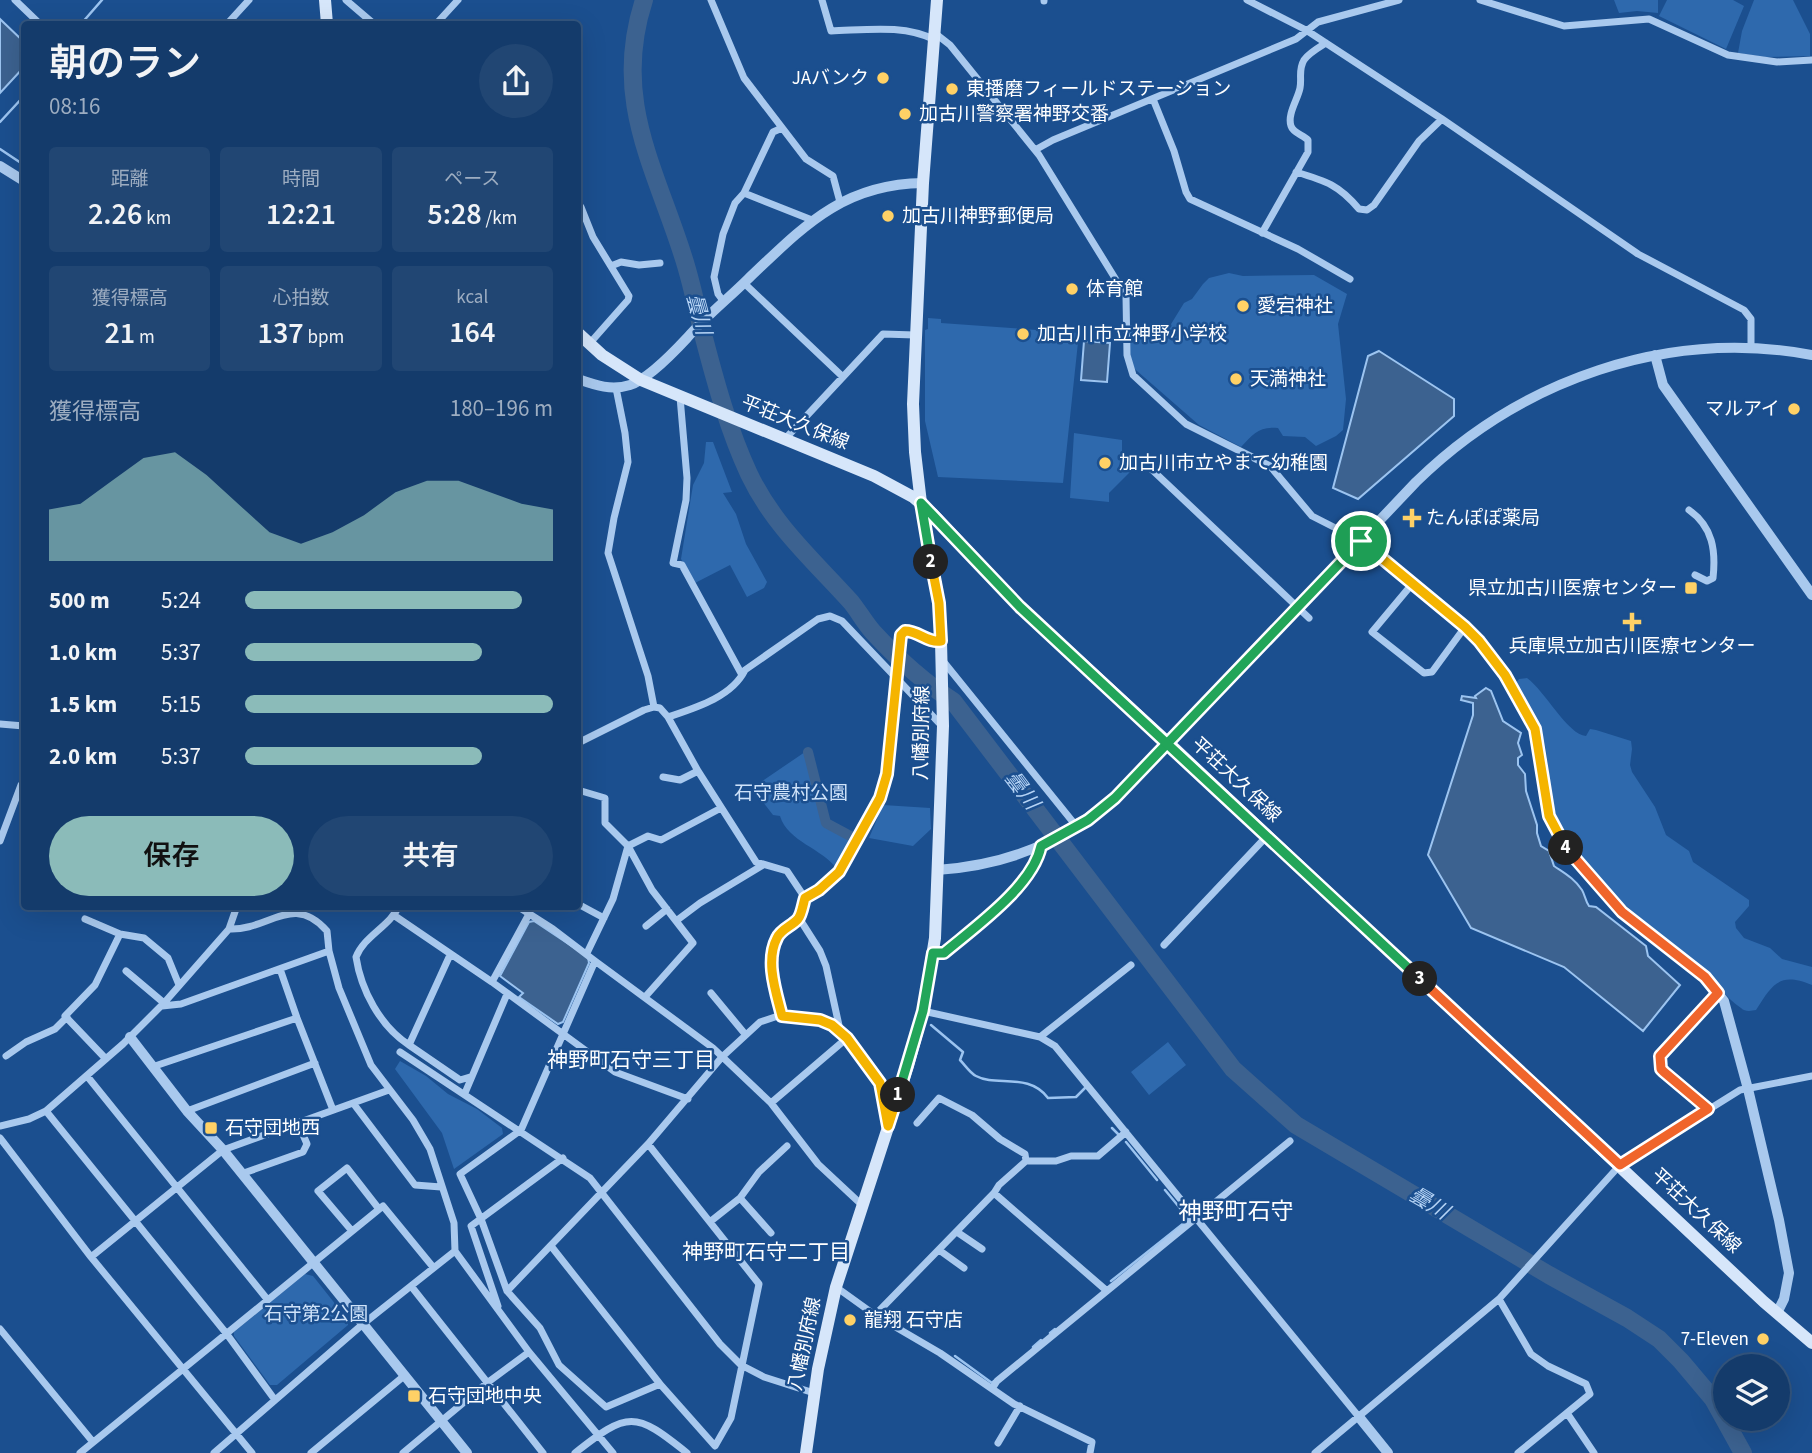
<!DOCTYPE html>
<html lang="ja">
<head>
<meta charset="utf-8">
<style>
	body { margin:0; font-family:"Source Sans 3","Noto Sans JP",sans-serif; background:#214673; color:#f1f3f6; height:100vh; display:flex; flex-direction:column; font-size:26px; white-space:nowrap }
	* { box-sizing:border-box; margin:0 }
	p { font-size:23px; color:#9dadc1 }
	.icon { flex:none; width:38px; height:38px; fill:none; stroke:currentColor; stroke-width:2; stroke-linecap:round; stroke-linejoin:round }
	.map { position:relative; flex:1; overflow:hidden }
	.drawer { position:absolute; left:21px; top:21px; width:560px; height:889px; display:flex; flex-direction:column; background:#143b6b; border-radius:7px; box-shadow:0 7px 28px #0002,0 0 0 2px #33557e }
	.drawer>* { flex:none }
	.controls { position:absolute; left:1713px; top:1354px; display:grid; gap:14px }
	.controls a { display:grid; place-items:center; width:77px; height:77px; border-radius:50%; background:#143b6b; box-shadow:0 7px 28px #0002,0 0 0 2px #33557e; font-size:35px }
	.pin { position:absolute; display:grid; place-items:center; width:60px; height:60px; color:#fff; margin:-30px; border:4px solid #fff; border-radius:50%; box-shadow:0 2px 7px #0007 }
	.km { position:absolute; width:35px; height:35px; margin:-18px; border-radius:50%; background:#222; color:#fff; font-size:19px; line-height:35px; text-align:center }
	.round { display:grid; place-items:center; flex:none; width:74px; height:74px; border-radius:37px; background:#214673 }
	.headline { display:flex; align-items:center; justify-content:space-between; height:119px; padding:0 28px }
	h1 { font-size:38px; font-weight:600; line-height:52px }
	.metrics { display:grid; grid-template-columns:repeat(3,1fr); gap:10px; height:119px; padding:7px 28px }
	.metrics div { display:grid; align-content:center; border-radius:7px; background:#214673; text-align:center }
	.metrics b { font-size:30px; font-weight:600 }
	.metrics small { font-size:19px; font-weight:400 }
	.metrics p { font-size:19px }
	.chart { height:196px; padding:14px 28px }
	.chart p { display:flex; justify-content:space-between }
	.chart svg { width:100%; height:126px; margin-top:7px; fill:#8bbbb9; opacity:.7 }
	.primary-button { display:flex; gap:14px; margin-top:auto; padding:14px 28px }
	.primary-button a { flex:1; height:80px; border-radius:42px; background:#8bbbb9; color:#111; font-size:28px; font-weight:600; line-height:80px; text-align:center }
	.primary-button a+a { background:#214673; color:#f1f3f6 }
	ul { padding:0 28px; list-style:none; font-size:23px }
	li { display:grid; grid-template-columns:112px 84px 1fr; align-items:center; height:52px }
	li i { height:18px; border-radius:9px; background:#8bbbb9 }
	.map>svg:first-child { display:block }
</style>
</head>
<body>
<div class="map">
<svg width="1812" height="1453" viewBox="0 0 1812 1453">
	<rect width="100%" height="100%" fill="#1b4f8f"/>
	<path fill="#2e69ad" d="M1614,0H1658V13L1637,11L1619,13Z
		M1667,0H1733L1744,6L1726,49L1659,16Z
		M1754,0H1793L1810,34V56L1765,57L1738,53L1742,31Z
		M1229,273L1243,276L1314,275L1347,294L1338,324L1346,399L1343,430L1336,436L1316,446L1305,437L1283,436L1278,428C1259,426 1253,434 1241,447L1199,425L1129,364L1130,325L1157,331L1168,329L1184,303L1192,299L1203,284L1209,278Z
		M928,318L941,319V323L1079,333L1063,483L938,477L925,421V330L928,329Z
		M1074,433L1122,440V461L1130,472L1109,493V502L1070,498Z
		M706,442H713L732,492L723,493L736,514L746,544L767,582L764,588L747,597L730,565L695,583L681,559L693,485L704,463Z
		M1527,678C1545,691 1568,735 1586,736L1590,729L1596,730L1631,741L1632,749L1630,765L1632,772L1655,807L1666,835L1689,851L1693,862L1749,900V906L1735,922L1736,928L1744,938L1770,948L1782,959L1812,967V985C1780,972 1773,983 1756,1010C1751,1011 1745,1012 1741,1008C1725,998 1714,979 1700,966C1648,920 1581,883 1556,814C1547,791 1550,765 1544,741C1539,720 1526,701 1516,683L1519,679Z
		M805,752L825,823L854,840L837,869C822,848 788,842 780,816L773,815L752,788Z
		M883,805L930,808L931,829L913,846L869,838Z
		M1168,1042L1186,1065L1149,1095L1131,1072Z
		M400,1061L426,1076L448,1094L477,1109L502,1128L503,1134L454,1169L442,1133L395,1069Z
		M305,1274L313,1276L348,1320V1325L277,1385H270L234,1336V1332Z"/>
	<path fill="#3c6290" stroke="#9cc4f0" stroke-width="2" d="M0,19L24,42V67L0,93Z
		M1084,341L1110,343L1107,382L1081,380Z
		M1379,351L1454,399V416L1358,499L1333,488L1368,356Z
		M1486,688L1491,691L1503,721L1521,733L1518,743L1522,755L1518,758V765L1525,774L1526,791L1537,825V833L1541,846L1549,851L1554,866C1564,873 1574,878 1582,890C1585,895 1585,900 1589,906L1596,907L1646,946L1648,956L1680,985L1643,1031L1564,967L1471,928L1428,855L1473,715V703L1461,700L1462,696L1476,698L1475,696Z
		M534,921L588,957L589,963L563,1022L558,1024L519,997L523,993L500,976L529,922Z"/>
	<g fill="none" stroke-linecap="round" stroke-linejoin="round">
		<path stroke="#9cc4f0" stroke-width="2.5" d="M81,24L102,0
			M0,122L24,96
			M0,149L24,165
			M931,1025L963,1052L960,1060C965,1065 970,1073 976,1076C996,1087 1029,1072 1048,1098L1076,1097L1085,1088
			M1112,1128L1118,1134
			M1126,1142L1157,1180
			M1111,1281L1189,1219L1165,1190
			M1050,1333L1055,1329
			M1033,1347L1041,1340
			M955,1356L992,1383L994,1381"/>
		<path stroke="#3c6290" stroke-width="10" d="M808,752L826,823L854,838"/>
		<path stroke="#3c6290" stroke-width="18" d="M644,0C612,98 654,165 683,256C692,283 697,311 704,338C716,384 729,431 749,474C773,525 814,561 851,602C859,612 865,623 873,632C897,658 923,682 953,701L1233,1069L1296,1125L1549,1275L1627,1318L1659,1339L1681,1361L1713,1399L1743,1453"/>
		<path stroke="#a9c9ee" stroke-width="7" d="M15,0L40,24
			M346,0L374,24
			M711,0L744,78L806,159L833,176L840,202
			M822,0L831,31C866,30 904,24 935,40
			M1247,0L1306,30L1442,119L1638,254L1744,310L1751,319V348
			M1480,0L1564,26L1649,19L1728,55L1777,62L1812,60
			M1044,1V0
			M227,24L249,0
			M436,24L458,0
			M936,34L950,45L1039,155L1126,296L1127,355L1133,375L1186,424L1270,466L1312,516L1361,541
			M1153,99L1174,151L1186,192L1190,199L1298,249L1350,279
			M1035,150L1053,140L1296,39L1318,22L1399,0
			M1296,172C1326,181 1339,185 1359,209L1367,210L1374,205L1419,141L1442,119
			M744,193L812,220
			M578,203L581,207L593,237L629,296L628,300L590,343
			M1262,233L1308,152V140C1303,135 1293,133 1291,126C1287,114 1298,99 1300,88C1302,78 1298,70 1304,60C1309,53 1318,48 1326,43
			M611,266L621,262L639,265L660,263
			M744,283L843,377
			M724,302L718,294L714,277L723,234L735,203L744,193L773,132L782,128
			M616,388L625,433L628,462L614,518L608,553L648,676L654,707
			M680,397L687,478L686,500L673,563L682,565L742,675
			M785,439L883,334L915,335
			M1148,466L1309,618
			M1689,510C1713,527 1716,551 1713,578L1707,581L1695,575
			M1413,583L1372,632L1424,673L1432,672L1465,627
			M943,661L1077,827
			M668,717C695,708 732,697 745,670L818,619L830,616L842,621L942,726
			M0,724L24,726
			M578,743L644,710L654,707L660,708L668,717L698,771L756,862L787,871L805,898
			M663,777L680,780L698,771
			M578,790L605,798V823L628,846L652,890L693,943L645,997
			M0,841L21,785L24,783
			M578,904L604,918
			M399,906C390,926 364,936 356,957C361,990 380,1026 409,1045L450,955
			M517,906L553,929L595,961L713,1048L771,1103L818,1164L863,1206
			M395,916L492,982L615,1072L688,1099
			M85,919L120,934L144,938L168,958L179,985
			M676,921L700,903L763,865
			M646,926L667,909
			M229,929C268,931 293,892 327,931L329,951L339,988L371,1065L413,1120L430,1149L454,1223L455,1251L529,1352L613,1453
			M1164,945L1267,836
			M587,953L613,899L628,846L648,836L661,840L721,808
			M933,953H944C976,926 1033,886 1041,846
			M280,969L297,1018L333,1110
			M126,971L164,1003
			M492,982L529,914
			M711,993L745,1034
			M162,1006L181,1004L329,951
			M923,1011L1040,1037L1055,1046L1359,1417
			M782,1016C777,995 764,954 778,935C783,928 793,923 799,918
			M840,1030L826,966L820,951L799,918L805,898L819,890L839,872L880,798L887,773L901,635L905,631C919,631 927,643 941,641
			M1040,1037L1131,965
			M409,1045L460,1080L470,1077
			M400,1052L590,1178L720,1344L741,1365L764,1377L814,1393
			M6,1056L26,1042L55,1029L67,1017
			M106,1059L65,1016L95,985L120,934
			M152,1067L297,1018
			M87,1076L267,1299
			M465,1093L507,994
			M353,1103L415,1185L441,1187
			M771,1103L847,1038
			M1708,1109L1664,1072L1661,1069L1660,1056L1718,993
			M46,1111L226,1333L275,1400
			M187,1111L315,1063
			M917,1123L939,1098L972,1115L1000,1139L1025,1154L1026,1161
			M0,1126L29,1119L46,1111L123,1044L164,1003L229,929L237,906
			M0,1138L91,1257L252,1453
			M241,1174L303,1152L307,1144L298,1123
			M994,1193L1107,1291
			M740,1198L771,1233
			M711,1221L740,1198L759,1172L787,1146
			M352,1231L318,1191L347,1168L379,1209
			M957,1232L982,1249
			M551,1246L660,1384L715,1446L731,1418L759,1284L648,1144
			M939,1250L964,1268
			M91,1257L223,1150L389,1090
			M411,1286L543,1453
			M836,1287L875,1315L940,1353L1014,1404L1092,1442L1090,1453
			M507,1291L481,1219L460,1174L521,1130L595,961
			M1499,1299L1531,1354L1548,1366L1586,1384L1590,1394L1518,1453
			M498,1306L471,1226L563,1158
			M875,1315L994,1193L999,1185L1026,1161H1056L1071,1156H1098L1126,1132
			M0,1329L93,1442
			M660,1384L606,1407L559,1365L540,1328L507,1291L648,1144L722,1057L760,1022L778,1016H797L820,1020L838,1030L864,1060L880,1083L887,1119
			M992,1389L997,1381L1290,1141
			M1567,1413L1594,1453
			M998,1443L1020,1406
			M80,1453L383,1206L433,1267
			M214,1453L363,1324L455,1251
			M311,1453L404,1376
			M403,1453L487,1383L529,1352
			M575,1453C628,1411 635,1411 687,1453
			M1315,1453L1499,1299L1620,1165L1740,1090L1812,1076"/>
		<path stroke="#a9c9ee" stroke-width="10" d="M0,166L24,181
			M1655,355L1663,385L1812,595
			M578,379C595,385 611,391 630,385C648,379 674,352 687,338C706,316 729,298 749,278C803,227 842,184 923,183
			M1361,541L1479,641L1513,688L1535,729L1549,816L1569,853L1622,913L1705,977L1724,1001L1748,1089L1779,1220L1789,1273L1784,1299L1777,1313
			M937,870C1025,864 1081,832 1142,771L1416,482C1520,380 1667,328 1812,355
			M130,1037L187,1111L223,1150L467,1453
			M1359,1417L1388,1453"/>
		<path stroke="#d6e6fa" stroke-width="12" d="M325,0L327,24
			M578,333L602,355L641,380L874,476L913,497L933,514L1020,607L1176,750L1764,1302L1812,1343
			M806,1453L818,1369L836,1287L908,1066L923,1011L935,938L943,726L941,641L939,603L921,503L915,452L913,404L923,183L937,0"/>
	</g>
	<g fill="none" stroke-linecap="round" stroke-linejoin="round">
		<defs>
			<path id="split-1" d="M898,1095L923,1011L933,953H944C975,927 1033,886 1041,846L1088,820L1115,798L1361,541"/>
			<path id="split-2" d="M898,1095L888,1126L880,1083L847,1038L832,1025L820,1020L782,1016C776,992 765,961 777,938C781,929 792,926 798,919C802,914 803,904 805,898L819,890L839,872L880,798L887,774L901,635L905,631C919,631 927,643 941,641L939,603L931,562"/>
			<path id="split-3" d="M931,562L921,503L1020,607L1420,979"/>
			<path id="split-4" d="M1420,979L1620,1165L1708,1109L1664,1072L1661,1069L1660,1056L1718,993L1705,977L1622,912L1566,848"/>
			<path id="split-5" d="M1361,541L1465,627L1479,641L1505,675L1535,729L1549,816L1566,848"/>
		</defs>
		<use href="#split-1" stroke="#fff" stroke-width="14"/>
		<use href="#split-2" stroke="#fff" stroke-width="14"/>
		<use href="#split-3" stroke="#fff" stroke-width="14"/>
		<use href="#split-4" stroke="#fff" stroke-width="14"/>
		<use href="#split-5" stroke="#fff" stroke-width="14"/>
		<use href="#split-1" stroke="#22a559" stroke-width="9"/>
		<use href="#split-2" stroke="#f5b400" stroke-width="9"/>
		<use href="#split-3" stroke="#22a559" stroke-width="9"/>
		<use href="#split-4" stroke="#f0652b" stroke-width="9"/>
		<use href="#split-5" stroke="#f5b400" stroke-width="9"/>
	</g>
	<g fill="#ffd166" stroke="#1b4f8f" stroke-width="2.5">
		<circle cx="883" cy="78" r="7"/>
		<circle cx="952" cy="89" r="7"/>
		<circle cx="905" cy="114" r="7"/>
		<circle cx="888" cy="216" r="7"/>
		<circle cx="1072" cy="289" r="7"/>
		<circle cx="1243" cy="306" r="7"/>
		<circle cx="1023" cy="334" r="7"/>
		<circle cx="1236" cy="379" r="7"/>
		<circle cx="1794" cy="409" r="7"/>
		<circle cx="1105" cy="463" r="7"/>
		<path d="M1408.5 507.5h7v7h7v7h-7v7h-7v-7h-7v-7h7z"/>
		<rect x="1684" y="581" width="14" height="14" rx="3.5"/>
		<path d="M1628.5 611.5h7v7h7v7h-7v7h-7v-7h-7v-7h7z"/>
		<rect x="204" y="1121" width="14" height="14" rx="3.5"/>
		<circle cx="850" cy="1320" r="7"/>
		<circle cx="1763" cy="1339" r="7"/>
		<rect x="407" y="1389" width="14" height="14" rx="3.5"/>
	</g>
	<g text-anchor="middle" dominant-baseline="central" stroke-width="5" stroke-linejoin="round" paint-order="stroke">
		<g font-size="19" fill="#fff" stroke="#1b4f8f" text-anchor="start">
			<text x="869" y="78" text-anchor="end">JAバンク</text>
			<text x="966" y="89">東播磨フィールドステーション</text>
			<text x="919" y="114">加古川警察署神野交番</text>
			<text x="902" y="216">加古川神野郵便局</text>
			<text x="1086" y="289">体育館</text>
			<text x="1257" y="306">愛宕神社</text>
			<text x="1037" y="334">加古川市立神野小学校</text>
			<text x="1250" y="379">天満神社</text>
			<text x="1780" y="409" text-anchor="end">マルアイ</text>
			<text x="1119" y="463">加古川市立やまて幼稚園</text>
			<text x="1426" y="518">たんぽぽ薬局</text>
			<text x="1677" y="588" text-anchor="end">県立加古川医療センター</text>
			<text x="1632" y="646" text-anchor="middle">兵庫県立加古川医療センター</text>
			<text x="225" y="1128">石守団地西</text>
			<text x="864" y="1320">龍翔 石守店</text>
			<text x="1749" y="1339" text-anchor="end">7-Eleven</text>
			<text x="428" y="1396">石守団地中央</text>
		</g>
		<g font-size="19" fill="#fff" stroke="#1b4f8f">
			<text transform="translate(795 423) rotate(22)">平荘大久保線</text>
			<text transform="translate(922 733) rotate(-89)">八幡別府線</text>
			<text transform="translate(1236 780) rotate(43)">平荘大久保線</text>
			<text transform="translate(1696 1211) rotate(43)">平荘大久保線</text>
			<text transform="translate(805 1344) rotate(-78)">八幡別府線</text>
		</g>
		<g font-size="19" fill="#cfe3fa" stroke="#1b4f8f">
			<text x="791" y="793">石守農村公園</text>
			<text x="316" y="1314">石守第2公園</text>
		</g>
		<g font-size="21" font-style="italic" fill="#b5d3f5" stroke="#1b4f8f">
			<text transform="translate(699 314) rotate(75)">曇川</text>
			<text transform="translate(1022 790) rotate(53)">曇川</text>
			<text transform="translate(1429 1203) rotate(31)">曇川</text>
		</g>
		<g font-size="21" fill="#fff" stroke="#1b4f8f">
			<text x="631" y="1060">神野町石守三丁目</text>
			<text x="766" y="1252">神野町石守二丁目</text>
		</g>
		<g font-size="23" fill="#fff" stroke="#1b4f8f">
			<text x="1236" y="1211">神野町石守</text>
		</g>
	</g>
</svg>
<div class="controls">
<a><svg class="icon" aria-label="layers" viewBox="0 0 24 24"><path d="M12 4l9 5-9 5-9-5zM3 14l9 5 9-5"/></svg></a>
</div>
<div class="pin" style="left:1361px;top:541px;background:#1e9e55"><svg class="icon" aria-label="arrive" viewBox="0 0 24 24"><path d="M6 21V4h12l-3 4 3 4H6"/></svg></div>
<b class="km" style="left:898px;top:1095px">1</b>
<b class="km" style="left:931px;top:562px">2</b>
<b class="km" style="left:1420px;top:979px">3</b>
<b class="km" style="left:1566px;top:848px">4</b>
<section class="drawer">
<div class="headline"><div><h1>朝のラン</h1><p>08:16</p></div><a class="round"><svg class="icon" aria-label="share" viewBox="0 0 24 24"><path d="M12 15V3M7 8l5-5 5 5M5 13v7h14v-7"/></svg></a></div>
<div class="metrics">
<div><p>距離</p><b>2.26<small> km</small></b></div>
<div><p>時間</p><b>12:21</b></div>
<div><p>ペース</p><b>5:28<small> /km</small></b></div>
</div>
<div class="metrics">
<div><p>獲得標高</p><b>21<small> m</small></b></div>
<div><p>心拍数</p><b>137<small> bpm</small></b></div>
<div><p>kcal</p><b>164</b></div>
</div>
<div class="chart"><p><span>獲得標高</span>180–196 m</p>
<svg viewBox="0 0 160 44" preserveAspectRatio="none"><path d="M0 44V26L10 24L20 16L30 8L40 6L50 14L60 24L70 34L80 38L90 34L100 28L110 20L120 16L130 16L140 20L150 24L160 26V44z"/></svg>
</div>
<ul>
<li><b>500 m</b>5:24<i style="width:90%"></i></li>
<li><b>1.0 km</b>5:37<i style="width:77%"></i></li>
<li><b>1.5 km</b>5:15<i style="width:100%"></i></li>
<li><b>2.0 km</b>5:37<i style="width:77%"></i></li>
</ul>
<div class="primary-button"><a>保存</a><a>共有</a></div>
</section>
</div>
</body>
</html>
